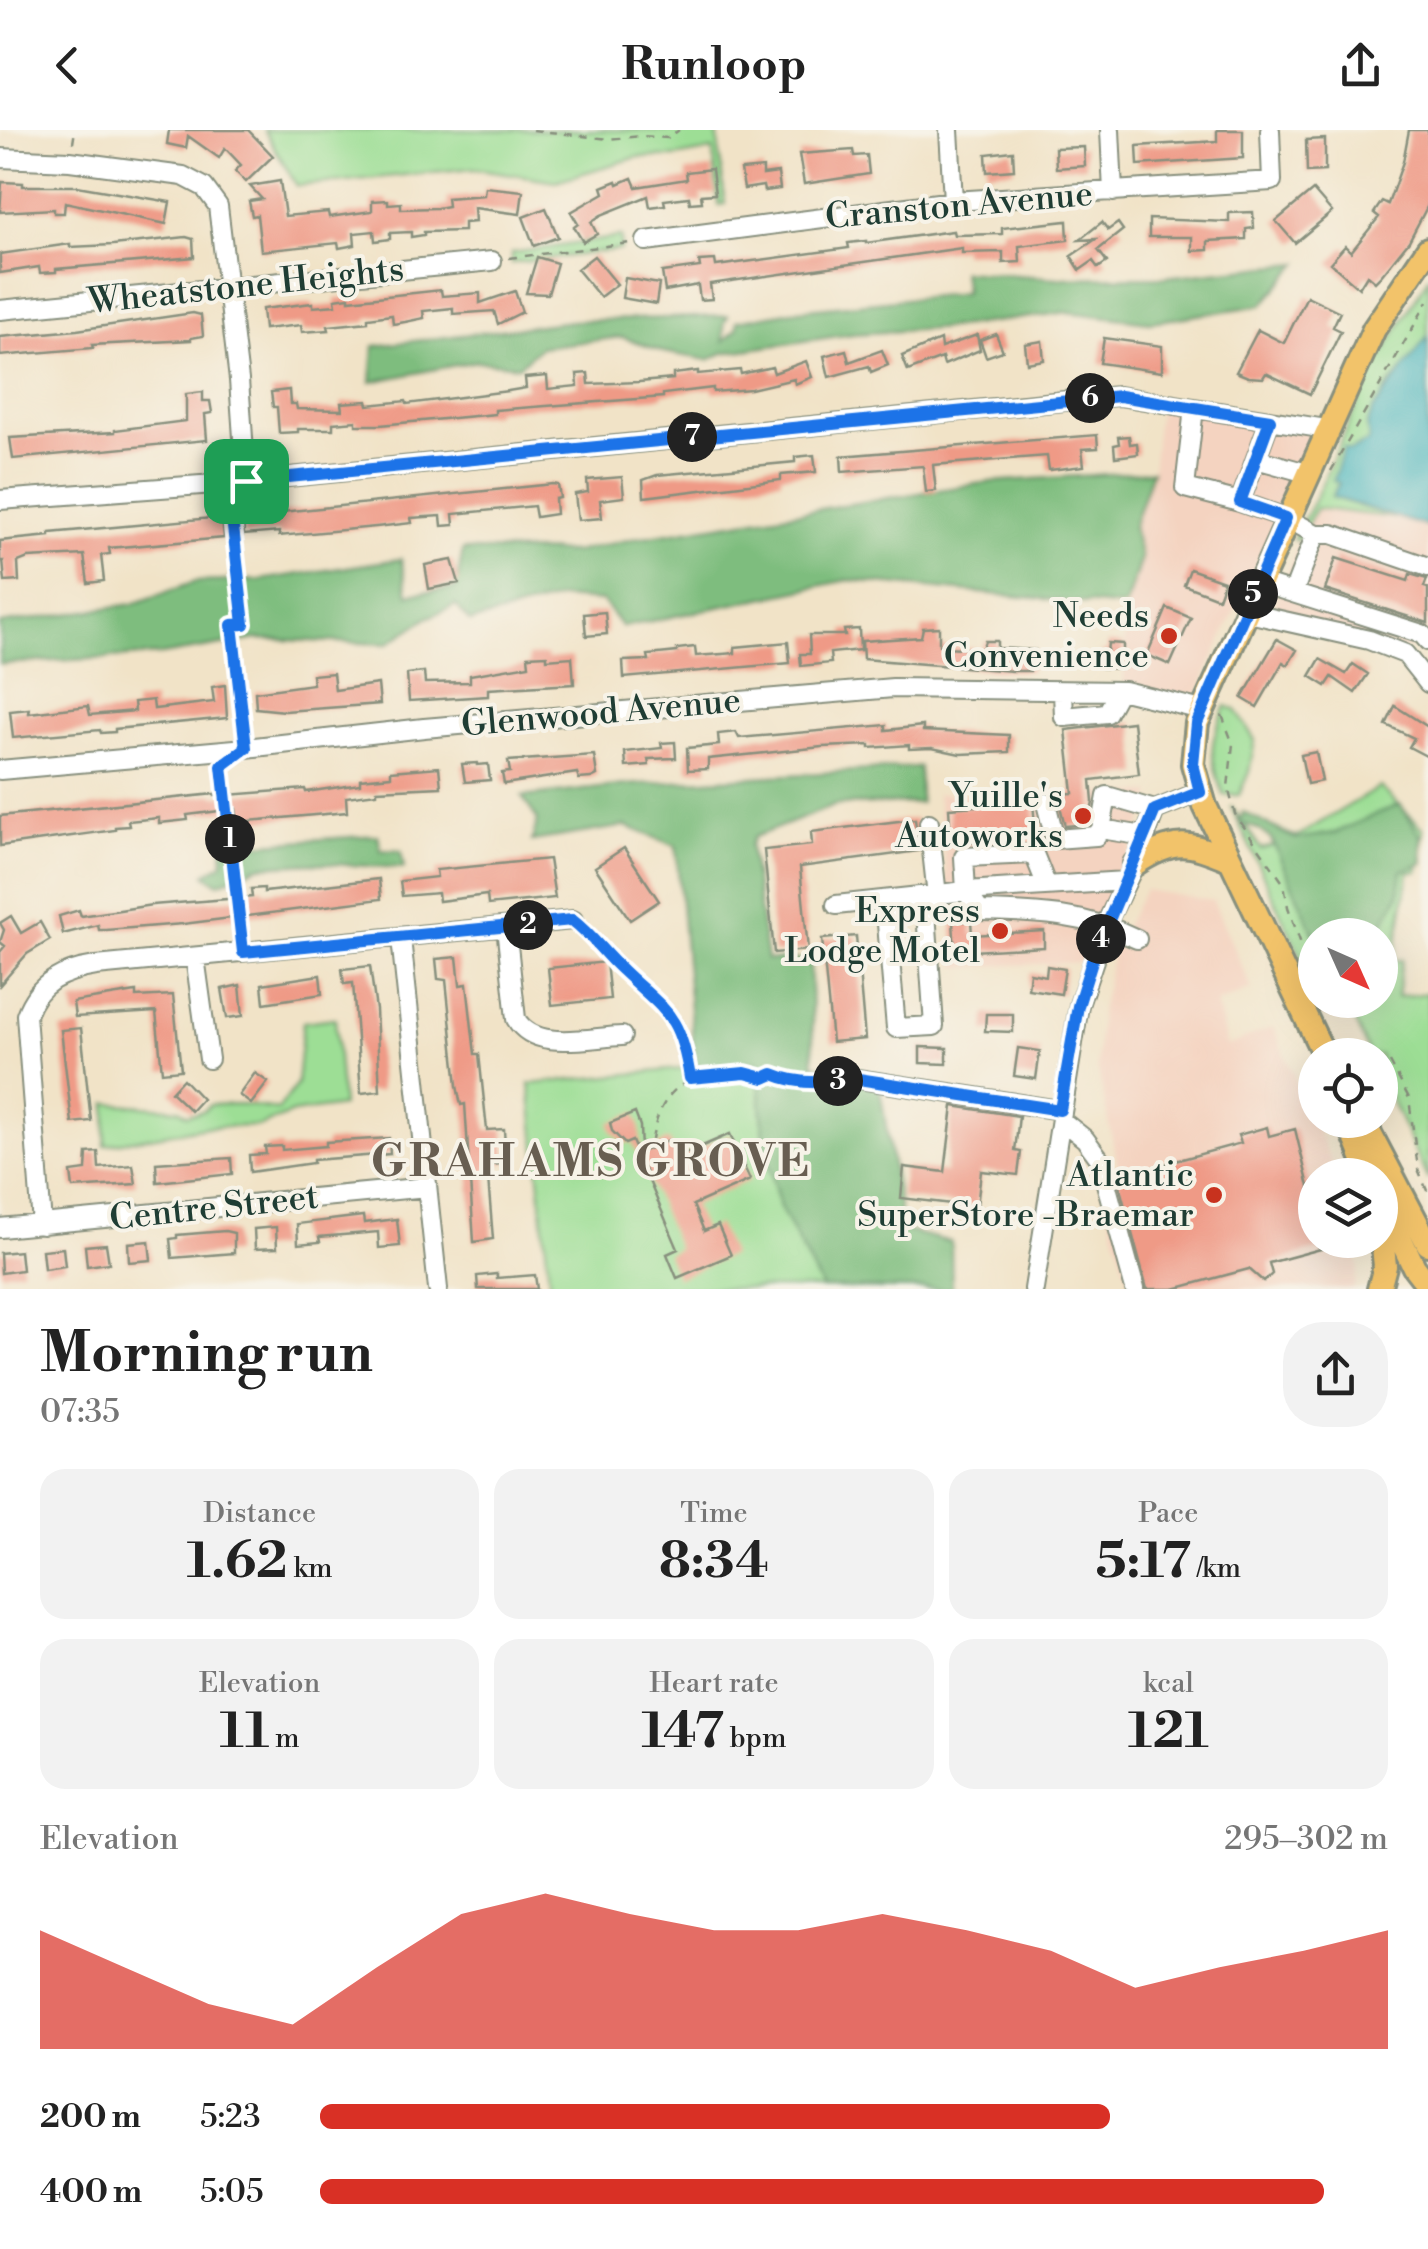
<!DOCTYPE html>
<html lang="en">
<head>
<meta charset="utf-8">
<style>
	body { margin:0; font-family:"Libre Bodoni",serif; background:#f2f2f2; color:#222; height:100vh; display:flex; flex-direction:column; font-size:38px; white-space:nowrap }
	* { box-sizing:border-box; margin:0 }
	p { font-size:32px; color:#767676 }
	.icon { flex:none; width:55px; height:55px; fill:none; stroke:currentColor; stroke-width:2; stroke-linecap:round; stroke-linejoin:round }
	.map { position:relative; height:1159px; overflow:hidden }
	.panel { display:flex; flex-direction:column; background:#fff; flex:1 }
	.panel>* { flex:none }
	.needle { width:65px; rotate:135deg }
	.controls { position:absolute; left:1298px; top:788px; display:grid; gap:20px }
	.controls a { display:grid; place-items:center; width:100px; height:100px; border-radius:50%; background:#fff; box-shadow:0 10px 40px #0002; font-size:50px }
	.pin { position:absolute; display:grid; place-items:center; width:85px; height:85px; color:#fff; margin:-42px; border-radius:20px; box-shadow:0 5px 15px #0006 }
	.km { position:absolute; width:50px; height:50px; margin:-25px; border-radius:50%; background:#222; color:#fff; font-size:28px; line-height:50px; text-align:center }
	.round { display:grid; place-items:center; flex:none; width:105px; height:105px; border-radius:40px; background:#f2f2f2 }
	.headline { display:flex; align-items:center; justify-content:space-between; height:170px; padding:0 40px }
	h1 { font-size:55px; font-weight:700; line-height:75px }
	.figures { display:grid; grid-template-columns:repeat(3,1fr); gap:15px; height:170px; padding:10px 40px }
	.figures div { display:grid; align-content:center; border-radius:25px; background:#f2f2f2; text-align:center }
	.figures b { font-size:50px; font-weight:700 }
	.figures small { font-size:28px; font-weight:400 }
	.figures p { font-size:28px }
	.chart { height:280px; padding:20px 40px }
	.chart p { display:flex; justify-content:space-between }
	.chart svg { width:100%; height:180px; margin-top:10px; fill:#d93025; opacity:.7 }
	ul { padding:0 40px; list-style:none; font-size:32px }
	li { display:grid; grid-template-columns:160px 120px 1fr; align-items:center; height:75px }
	li i { height:25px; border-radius:12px; background:#d93025 }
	header { display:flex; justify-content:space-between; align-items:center; height:130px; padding:0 40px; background:#fff; font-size:45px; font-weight:700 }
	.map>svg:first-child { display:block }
</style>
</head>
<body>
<header><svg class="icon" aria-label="back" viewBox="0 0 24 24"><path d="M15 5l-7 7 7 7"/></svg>Runloop<svg class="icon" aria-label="share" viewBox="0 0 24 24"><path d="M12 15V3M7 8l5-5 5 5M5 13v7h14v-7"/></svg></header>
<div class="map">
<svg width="1428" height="1159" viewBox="0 0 1428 1159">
	<rect width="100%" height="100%" fill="#f7f3e8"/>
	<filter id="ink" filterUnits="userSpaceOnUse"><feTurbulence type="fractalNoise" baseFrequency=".01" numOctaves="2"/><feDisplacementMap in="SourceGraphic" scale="20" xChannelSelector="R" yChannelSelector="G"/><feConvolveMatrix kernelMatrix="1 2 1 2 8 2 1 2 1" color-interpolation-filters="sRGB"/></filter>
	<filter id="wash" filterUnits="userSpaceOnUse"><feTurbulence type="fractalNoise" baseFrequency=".0048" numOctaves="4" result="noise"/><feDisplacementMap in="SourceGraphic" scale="40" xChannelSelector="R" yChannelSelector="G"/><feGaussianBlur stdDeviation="2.25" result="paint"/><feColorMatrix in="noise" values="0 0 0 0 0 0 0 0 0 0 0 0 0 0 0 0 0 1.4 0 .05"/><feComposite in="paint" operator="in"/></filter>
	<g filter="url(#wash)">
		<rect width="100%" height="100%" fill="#f1e3c7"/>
		<path fill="#f4d3c0" d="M1160,267L1324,300L1287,365L1189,582L1124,566L1125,477L1141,428L1133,397L1152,341Z
			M1316,378L1395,388L1428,397V513L1406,519L1270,488L1299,410Z
			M1153,663L1102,799L1094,832L957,837L937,664Z
			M1144,760L1213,771L1252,859L1216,873L1227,916L1273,897L1337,1045H1315V1110H1357L1358,1139L1353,1159H1131L1096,1041L1118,1037L1097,935L1100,882L1114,817Z"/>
		<path fill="#9dde95" stroke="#5e8e64" stroke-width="2.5" d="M264,0H717L725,74L719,75L713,20L675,27H638L556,51L473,38L297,56Z
			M621,107V120L512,133V123Z
			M1428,147V206L1408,235L1389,255L1367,294L1369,311L1350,321L1345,319L1339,352L1332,367L1395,388L1316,378L1299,410L1293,409L1316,367L1369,248Z
			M1226,576L1236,580L1255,610L1249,642L1239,665H1224C1208,625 1209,614 1226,576Z
			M1380,657L1424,699L1418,741L1409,742L1394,830H1402L1397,867L1428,863V1050L1380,946V925H1370L1345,870H1380V805H1315V836L1306,838L1231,676L1261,719L1274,716L1263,693L1296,707Z
			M335,888L342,976L293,983L260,996L206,997L105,1015L107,973L179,979L187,985L203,981L210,975L240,974L278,980L297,954L303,892Z
			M757,931L766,1024L780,1077L822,1158L550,1159L530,954Z"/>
		<path fill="#7ebd7e" stroke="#4e7d59" stroke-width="2.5" d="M1299,133L1262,175L1165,190L1149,192L1068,182L948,198L852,204L723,223L708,230L663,222L622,207L540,217L519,236L476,231L371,252L374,216L572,191L728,186L724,193V211L737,199V191L798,180L965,163L962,141L1057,148L1165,147Z
			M1152,341L1133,397L1141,428L1125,477L848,450L622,497L602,471L561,468L470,492L456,475L429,487L387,514L257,509L162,525L0,534V494L133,474L195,452L260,450L401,429L408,464L456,458L463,420L574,422L637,408L989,352Z
			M919,637L920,673L836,675L754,707L750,716L767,830H810L814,935L878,947L903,1100L951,1112L952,1159L822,1158L780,1077L766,1024L757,932L695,937L676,716L626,696L532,711L538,690L522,667L626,655Z
			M1400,674L1421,706L1423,733L1402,741L1399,765L1377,805L1315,806L1272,710L1258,699L1240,693L1243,682L1296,709L1334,703Z
			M378,705L381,720L401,721L404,738L313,733L259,736L219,753L205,744L222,734L224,716Z"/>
		<path fill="#41b1b9" stroke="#307776" stroke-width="2.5" d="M1428,206V397L1332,367L1339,353L1333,350L1344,318L1350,321L1369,311L1367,294L1373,280Z"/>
		<g id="blocks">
			<path fill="#ef9a86" d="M169,0H248L273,26L246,52L235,41L241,35L225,18L219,28L188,6L186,18L167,14Z
				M1217,0H1243V28L1138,35L1137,16L1217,11Z
				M1409,0H1428V75L1409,111L1381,146L1375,152L1367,145L1359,158L1330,133L1345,116L1351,122L1379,87L1374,83L1382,71L1388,74L1403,32Z
				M1325,9V41L1307,42L1306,10Z
				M1084,17L1085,36L1056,38L1055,18Z
				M853,20L854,26L867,25L869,44L804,54L799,24Z
				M1013,21L1014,40L987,42L986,24Z
				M763,38V45L778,43L780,59L764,61L763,56L744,59L741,40Z
				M712,39L715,64L701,65L702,72L690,73L689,67L664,70L665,75L650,77L648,66L601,85L591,92L597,104L583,112L574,97L578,94L571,82L604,63L602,57L617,51L618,54L632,48L636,57L687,49L686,42Z
				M280,51L285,86L328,82L329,87L372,81V71L388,70V74L401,73V79L437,78L448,76L447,68L484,65L485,57L523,61L520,84L474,78L475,92L464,93V101L424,102V105L411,107V102L390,103V109L375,111L374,101L354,103L355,115L339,118L338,113L261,121L257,85L252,86L249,71L262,69L250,56Z
				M2,52L23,53V56H77L170,72L166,94L65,72L64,83H54V79L0,82Z
				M1313,60L1332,82L1295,113L1276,91Z
				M546,78L558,107L534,116L523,87Z
				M1253,82L1254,98L1246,99V109L1208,111V120L1192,121V107H1149V89L1229,92V83Z
				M1067,91L1068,110L1019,116L1020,132L1003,133V122L962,123V118L710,154L712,169L700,170L698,155L665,161L662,142L700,137L699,131L715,130L716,136L849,118L848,113L866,111V113L953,101L954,105L1002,104V98Z
				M1102,92L1108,100L1118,93L1123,100L1098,120L1107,132L1098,138L1093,131L1080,140L1071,126L1096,109L1079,110Z
				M186,107L193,109L194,127L56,139V142L40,143L39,137L0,143V124L70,114V117L113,115Z
				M594,126L617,154L600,167L577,139Z
				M537,127L557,133L548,164L526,163Z
				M625,148L659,154L656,174L622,168Z
				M441,160L442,166L480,163V173L515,161L522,182L498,194L494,181L453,184V178L423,181L424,188L405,192L393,194L392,185L368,188V192L328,196L329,200L302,202L301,195L264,199L262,179L313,173V177L336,175L335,169L349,167V170Z
				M1307,166L1340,182L1333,197L1341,201L1310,264L1266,243L1263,248L1248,247L1236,242L1258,200L1284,213Z
				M193,183L201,185L203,206L191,208V210L92,215L93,218L0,226V207L77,200Z
				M996,204L1003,221L986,227L980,210Z
				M977,205L980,220L944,235L942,228L908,241L902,226L940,210L941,218Z
				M1104,208L1162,216V242L1100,233Z
				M1042,211L1044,230L1027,233L1025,214Z
				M846,220L849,232L882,220L888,235L871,242L869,236L829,247L824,226Z
				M806,231L812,247L795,254L794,249L751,259L713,262V258L663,264V267L495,280V284L380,295H356V291L333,293V299H298V302L279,303L277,277H273L271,262L289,260L290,274H296L297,279L342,280L341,273L367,271L368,275L406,271L407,274L508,261L526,258L525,248L547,246L548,259L578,256L577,244L588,243L589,254L639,252L673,249V244L698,241V244L740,240L741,244L772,237L774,243Z
				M203,262V271H210L212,283L205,284L207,310L13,329L10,308L115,302V300L186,291V264Z
				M1097,305L1098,318L1082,319L1084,336L1049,340L1047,326L933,335L936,361L926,362L923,336L842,342L841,326Z
				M1129,306L1130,314L1137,313L1138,324L1115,327L1114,315L1119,314L1118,307Z
				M814,325L816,342L781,345V350L644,367L643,350L657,345L795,332V327Z
				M622,347L624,367L600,370L602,388L578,390L575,364L588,362L587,350Z
				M553,354L558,355L560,368L555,369L556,384L536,387L534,376L453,384L454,395L442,396L441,386L411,388L412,393L376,397L279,406V402L244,405L243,386Z
				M222,387L224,408L109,418L110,424L101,425L104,451L88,453L84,425L28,428L18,432L19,451L5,452L3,431H0V411L50,406V403Z
				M1336,428L1408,451L1410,444L1427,449L1424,457L1428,458V493L1325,460Z
				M452,430L459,453L429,459L425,435Z
				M1190,439L1224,451L1218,468L1184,455Z
				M1167,478L1191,488L1170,535L1147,525Z
				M605,482L607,504L586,506L584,484Z
				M939,497V515L944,517L982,519L985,511H997V518L1035,520L1034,532H1030V541H1013L863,529L862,511L921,507L923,498Z
				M859,499L860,520L830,523L831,533L801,536L800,524H810L809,505H845L844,500Z
				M1277,509L1297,520L1288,535L1283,532L1257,577L1242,568Z
				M788,512L790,533L624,548L623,531L649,530L648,525L677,522V519L695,517L696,526L735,523V517Z
				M1108,513L1123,514V539L1102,538V522H1107Z
				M547,525V529L572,527L574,554L488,559V566L409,571L407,544L424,542L425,553L470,552V545L529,535L528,526Z
				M1320,529L1346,544L1353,534L1368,544L1355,563L1332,547L1326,556L1310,546Z
				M333,543L335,560L378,554L380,574L285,581L256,578L255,562L313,554L312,545Z
				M225,555L227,588L115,599V602L101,603L100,600L13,608L10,581L29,579V583L88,576L90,585L135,581L134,572L153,570L154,579L196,574L214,572L212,557Z
				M1395,576L1428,597V627L1409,617L1414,608L1386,595Z
				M1133,592L1139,644L1091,650L1093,672L1089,694L1065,696L1057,664L1073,663L1066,600Z
				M886,595V600L923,596V601L1009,605V622L960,624L932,618L909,619V615L870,618V615L822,617L708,629V639L688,640L687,618L719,615L718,604L736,602L739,608Z
				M675,612L676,628L648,629L649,635L626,637L625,622L662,618L661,613Z
				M1316,622L1322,651L1307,654L1301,625Z
				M594,625L597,645L591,648L579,649L577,643L504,654L502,643L510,642L508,631Z
				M477,633V635L488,634L490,650L465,652L462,634Z
				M439,637L441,657L377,660V663L346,667L347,682L238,692L236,679L187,685L188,690L159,693V688L128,691L129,696L115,697V700L0,716V686L215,664V666L305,659L306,662L360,654V649L391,646V641Z
				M1033,672L1036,707L951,713L949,678Z
				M915,689L919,721L800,737L808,820L774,823L764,720L812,715L811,702Z
				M624,718L659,771L630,790L595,737Z
				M549,729L555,768L488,775L487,765L439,771L438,763L402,766L400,751L437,747L436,740Z
				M379,749L381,769L183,794L106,800H99L98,795L63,804L59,786L79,780L81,786L152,775L252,767L251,759L264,758V762Z
				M11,786L21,803L40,792L50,810L27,824L0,855V822L5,816L0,812L4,800L0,793Z
				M971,791L972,805L1044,801V817L955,822L953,792Z
				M856,806L865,909L832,912L822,809Z
				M457,827L460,855L467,854L475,924H479L487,1000L504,999L506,1033L487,1036L493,1109L474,1112L465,974L461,975L457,956L446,850L438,849L436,829Z
				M606,832L610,869L552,875L548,838Z
				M370,836L376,880L380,961L361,963L353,853L344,854L342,839Z
				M1047,836L1065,839L1061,864L1028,859L1030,843L1046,846Z
				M320,845L322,864L264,873L262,854Z
				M240,855L243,886L227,888L222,859Z
				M136,862V867L173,865L181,940L162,942L156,882L75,887L73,872Z
				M986,884H1013V902L985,901Z
				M81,898L91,991L72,993L61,900Z
				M920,917L947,918V934L920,933Z
				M1018,918L1040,921L1036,949L1014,946Z
				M255,943L268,952L251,974L239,965Z
				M183,949L202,969L191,981L171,962Z
				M953,976L1019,986L1015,1021L1021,1022L1018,1045L981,1041L977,1077L901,1068L904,1037L945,1042Z
				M635,983L640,996L641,1022L669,1010L677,1027L730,1004L750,1050L693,1075L704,1101L718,1095L731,1125L677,1148L667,1124L678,1119L632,1011L625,1014L612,1001L610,993Z
				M1267,997L1269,1006L1295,999L1315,1081V1110H1343V1113L1269,1133L1272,1144L1264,1152L1249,1139L1174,1159H1147L1117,1047L1241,1013L1238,1005Z
				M389,1008L390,1024L313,1030V1033L250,1042L249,1025L266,1024L265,1017L282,1016V1020L326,1016V1012Z
				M98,1022L99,1038L133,1035L136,1054L73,1058L71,1042L86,1040L87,1023Z
				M231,1028L232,1044L157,1052L156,1033Z
				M363,1086L364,1093L397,1089L400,1116L379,1118L378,1102L319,1107L320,1112L298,1114L297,1094Z
				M276,1097L277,1118L255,1119L254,1099Z
				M225,1101L234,1103V1123L172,1128L170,1109L177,1108V1105Z
				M149,1111L151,1130L129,1132L128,1113Z
				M106,1114L109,1133L87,1136L85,1116Z
				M63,1118L65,1136L44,1139L42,1120Z
				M20,1121L22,1140L1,1143L0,1123Z
				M497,1144V1148L535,1145L537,1159H478L477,1146Z"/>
		</g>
	</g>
	<g filter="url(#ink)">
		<use href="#blocks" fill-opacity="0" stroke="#88907e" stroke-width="2.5"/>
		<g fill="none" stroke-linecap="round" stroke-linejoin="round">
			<defs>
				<path id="minor" d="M949,0L953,71
					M1110,0L1113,62
					M0,28L70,31L183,46L204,57L218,76L239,250L246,351
					M646,111L953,71L1272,51L1270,0
					M0,180L492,131
					M1194,278L1185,358L1240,372L1286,388L1316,404H1332L1428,437
					M1256,329L1307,343
					M0,370L228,353L1095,268L1119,266L1326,299
					M1240,372L1270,290
					M1258,452L1422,504L1428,511
					M1293,463L1316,404
					M1244,482L1369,510L1405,524L1428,553
					M1063,562L1064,587L1107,583L1119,561
					M0,640L246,618L424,598L893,558L1124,561L1202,580
					M1046,673L1055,709L1096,706L1101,699L1144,706
					M929,693L937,766
					M1101,699L1107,666L1155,680
					M1046,754L1034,724L964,727L966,761L980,781C1036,782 1086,784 1137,809
					M885,771L896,898L934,896L925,768
					M836,775L966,761L1125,751
					M506,797L516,889C535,922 588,907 622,906
					M401,808L438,1159
					M195,827L209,929
					M852,948L1060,980
					M1061,990L1085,1009L1099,1028L1135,1159
					M42,1095L26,885C38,852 63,841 96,836L573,790
					M0,1098L427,1057
					M1034,1159L1079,875L1106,794L1135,734L1155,680L1200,662"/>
				<path id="major" d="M1135,734C1175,708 1187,712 1229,729
					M1324,925L1205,676L1193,634L1197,593L1374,199L1428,119
					M1348,990L1370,1045
					M1363,990L1428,1114
					M1380,1066L1414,1137L1428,1155
					M1379,1159L1385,1136L1380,1088"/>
			</defs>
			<use href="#minor" stroke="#88907e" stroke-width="22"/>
			<use href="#major" stroke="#88907e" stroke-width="28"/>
			<path stroke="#88907e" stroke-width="2.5" stroke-dasharray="8 8" stroke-linecap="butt" d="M533,0L608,9L641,6L668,8L679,0
				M73,13L75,0
				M509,128L630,113
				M1331,341L1428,171
				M230,370L244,494L232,495L245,603
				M1222,585L1233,614L1228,657L1235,684L1284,754L1288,777L1309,837L1315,843
				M224,635L241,805
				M586,801L620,838L663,875L685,913L690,948
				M1390,932L1409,968L1418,1039L1428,1063
				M652,1010C669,903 769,960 839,951"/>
			<use href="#minor" stroke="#fff" stroke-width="18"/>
			<use href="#major" stroke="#f2c36a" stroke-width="22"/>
		</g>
	</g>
	<g fill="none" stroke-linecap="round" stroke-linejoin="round" filter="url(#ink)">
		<defs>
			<path id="route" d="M1120,266L1270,290L1240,372L1286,388L1197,593L1193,634L1200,662L1155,680L1092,831L1078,876L1060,980L852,948C825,954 799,955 773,944L764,948L745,943L690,948C680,883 666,882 622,840C604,824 592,805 572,790L243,822L222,636L246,618L232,495L244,494L228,353Z"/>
		</defs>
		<use href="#route" stroke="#fff" stroke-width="20"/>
		<use href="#route" stroke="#1a73e8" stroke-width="12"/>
	</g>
	<g fill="#c8321e" stroke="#f7f3e8" stroke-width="4">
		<circle cx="1169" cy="506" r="10"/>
		<circle cx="1083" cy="686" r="10"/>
		<circle cx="1000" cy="801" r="10"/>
		<circle cx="1214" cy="1065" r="10"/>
	</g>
	<g text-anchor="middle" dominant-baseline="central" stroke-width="8" stroke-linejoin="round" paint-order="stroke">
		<g font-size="35" fill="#1f3d34" stroke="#f7f3e8">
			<text transform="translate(959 76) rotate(-5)">Cranston Avenue</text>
			<text transform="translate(246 156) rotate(-6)">Wheatstone Heights</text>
			<text transform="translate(601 583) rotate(-5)">Glenwood Avenue</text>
			<text transform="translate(214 1078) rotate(-6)">Centre Street</text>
		</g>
		<g font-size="35" fill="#1f3d34" stroke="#f7f3e8" text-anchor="end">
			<text x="1149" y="486">Needs<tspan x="1149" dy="40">Convenience</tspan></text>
			<text x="1063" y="666">Yuille's<tspan x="1063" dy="40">Autoworks</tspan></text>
			<text x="980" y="781">Express<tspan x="980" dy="40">Lodge Motel</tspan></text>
			<text x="1194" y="1045">Atlantic<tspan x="1194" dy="40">SuperStore -Braemar</tspan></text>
		</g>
		<g font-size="45" font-weight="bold" letter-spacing="2.5" fill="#685e51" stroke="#f7f3e8">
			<text x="591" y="1032">GRAHAMS GROVE</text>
		</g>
	</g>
</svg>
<div class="controls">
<a><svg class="needle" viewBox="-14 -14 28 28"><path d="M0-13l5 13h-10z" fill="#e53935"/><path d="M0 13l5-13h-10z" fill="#767676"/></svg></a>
<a><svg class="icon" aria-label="locate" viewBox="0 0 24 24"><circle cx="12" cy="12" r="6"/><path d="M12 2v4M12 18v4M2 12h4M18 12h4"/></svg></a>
<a><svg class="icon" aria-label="layers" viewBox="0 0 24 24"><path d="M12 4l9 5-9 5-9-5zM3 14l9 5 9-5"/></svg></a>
</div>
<div class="pin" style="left:246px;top:351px;background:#1e9e55"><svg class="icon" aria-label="arrive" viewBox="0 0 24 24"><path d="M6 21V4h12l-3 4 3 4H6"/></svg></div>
<b class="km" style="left:230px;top:709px">1</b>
<b class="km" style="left:528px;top:795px">2</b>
<b class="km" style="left:838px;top:951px">3</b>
<b class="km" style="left:1101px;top:809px">4</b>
<b class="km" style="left:1253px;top:464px">5</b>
<b class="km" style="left:1090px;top:268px">6</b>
<b class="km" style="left:692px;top:307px">7</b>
</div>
<section class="panel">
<div class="headline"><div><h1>Morning run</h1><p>07:35</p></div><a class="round"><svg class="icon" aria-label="share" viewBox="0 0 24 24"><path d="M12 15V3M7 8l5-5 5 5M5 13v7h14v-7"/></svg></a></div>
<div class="figures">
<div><p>Distance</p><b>1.62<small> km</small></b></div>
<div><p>Time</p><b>8:34</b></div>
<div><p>Pace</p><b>5:17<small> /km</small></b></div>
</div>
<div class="figures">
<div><p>Elevation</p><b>11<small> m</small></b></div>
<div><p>Heart rate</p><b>147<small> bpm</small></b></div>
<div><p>kcal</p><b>121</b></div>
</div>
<div class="chart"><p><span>Elevation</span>295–302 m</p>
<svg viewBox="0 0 160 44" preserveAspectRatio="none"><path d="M0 44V15L10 24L20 33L30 38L40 24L50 11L60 6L70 11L80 15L90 15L100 11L110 15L120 20L130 29L140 24L150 20L160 15V44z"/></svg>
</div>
<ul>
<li><b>200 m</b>5:23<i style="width:74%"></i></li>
<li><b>400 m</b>5:05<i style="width:94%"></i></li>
</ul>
</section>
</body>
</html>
